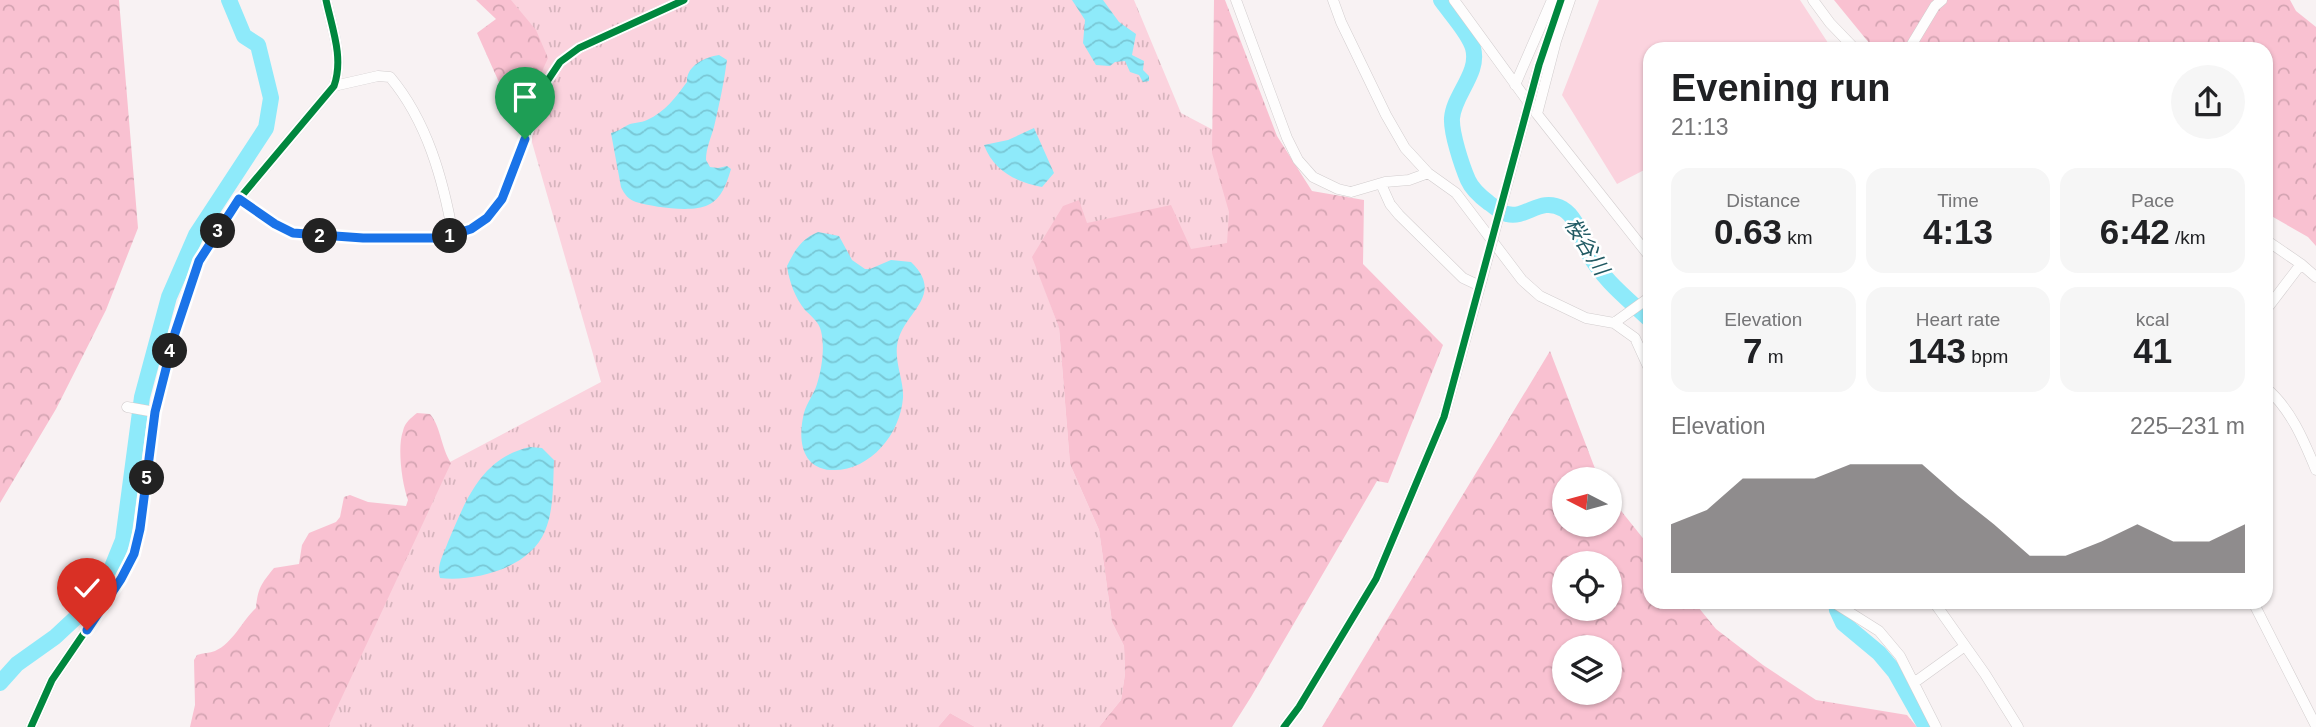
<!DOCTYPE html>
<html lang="en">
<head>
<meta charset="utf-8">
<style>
	body { margin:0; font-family:Helvetica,"Noto Sans JP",sans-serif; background:#f6f6f6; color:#202124; height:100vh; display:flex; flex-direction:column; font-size:26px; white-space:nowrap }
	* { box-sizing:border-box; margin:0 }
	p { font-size:23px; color:#757577 }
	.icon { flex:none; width:38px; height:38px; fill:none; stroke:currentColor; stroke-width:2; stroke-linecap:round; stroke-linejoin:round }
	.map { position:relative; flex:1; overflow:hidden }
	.drawer { position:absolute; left:1643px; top:42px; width:630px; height:567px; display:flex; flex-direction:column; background:#fff; border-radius:21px; box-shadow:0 2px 5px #0004 }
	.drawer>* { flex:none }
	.needle { width:46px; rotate:276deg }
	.tools { position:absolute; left:1552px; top:467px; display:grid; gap:14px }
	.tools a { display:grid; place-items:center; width:70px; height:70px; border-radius:50%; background:#fff; box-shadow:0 2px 5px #0004; font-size:35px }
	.pin { position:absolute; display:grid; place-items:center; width:60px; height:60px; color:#fff; margin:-72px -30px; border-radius:50% 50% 50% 0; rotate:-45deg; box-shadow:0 0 7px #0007 }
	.pin .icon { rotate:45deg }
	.km { position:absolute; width:35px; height:35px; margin:-18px; border-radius:50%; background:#222; color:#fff; font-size:19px; line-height:35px; text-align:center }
	.round { display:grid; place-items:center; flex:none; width:74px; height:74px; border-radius:37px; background:#f6f6f6 }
	.head { display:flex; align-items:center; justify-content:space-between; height:119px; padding:0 28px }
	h1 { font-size:38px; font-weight:700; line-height:52px }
	.metrics { display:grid; grid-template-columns:repeat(3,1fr); gap:10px; height:119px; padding:7px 28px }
	.metrics div { display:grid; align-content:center; border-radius:18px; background:#f6f6f6; text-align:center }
	.metrics b { font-size:35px; font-weight:700 }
	.metrics small { font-size:19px; font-weight:400 }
	.metrics p { font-size:19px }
	.chart { height:196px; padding:14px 28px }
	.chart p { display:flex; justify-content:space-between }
	.chart svg { width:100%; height:126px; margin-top:7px; fill:#615c5d; opacity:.7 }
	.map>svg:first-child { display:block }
</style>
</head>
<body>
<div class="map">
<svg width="2316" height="727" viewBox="0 0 2316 727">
	<defs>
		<pattern id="grass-tufts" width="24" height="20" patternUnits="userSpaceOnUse" patternTransform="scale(1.75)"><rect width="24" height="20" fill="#fbd3de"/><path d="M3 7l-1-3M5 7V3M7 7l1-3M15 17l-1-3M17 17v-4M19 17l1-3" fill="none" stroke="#d6b4bd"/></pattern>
		<pattern id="forest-crowns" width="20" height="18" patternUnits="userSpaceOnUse" patternTransform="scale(1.75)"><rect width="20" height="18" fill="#f9c1d1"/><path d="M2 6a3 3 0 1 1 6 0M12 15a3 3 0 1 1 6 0" fill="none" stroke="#d4a4b2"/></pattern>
		<pattern id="water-waves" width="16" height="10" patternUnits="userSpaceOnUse" patternTransform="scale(1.75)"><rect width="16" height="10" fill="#8eeafa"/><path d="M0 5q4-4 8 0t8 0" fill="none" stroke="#79c7d5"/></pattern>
	</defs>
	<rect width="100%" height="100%" fill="#f8f2f3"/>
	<path fill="url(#grass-tufts)" d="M491,0H1134L1181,113L1219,133L1237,244L1187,254L1033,257L1059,328L1070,464L1099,530L1112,622L1124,646L1125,674L1121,700L1099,727H975L950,713L938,727H327L433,471L601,382Z"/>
	<path fill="url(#forest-crowns)" fill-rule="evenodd" d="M0,0H119L138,228L106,310L56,409L0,503Z
		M476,0H511L536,30L548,58L518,125L477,33L496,19Z
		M1214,0H1225L1277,136L1312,191L1364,200L1363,264L1443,345L1388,483L1377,481L1251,697L1232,727H1099L1121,700L1125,674L1124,646L1112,622L1099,530L1070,464L1059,328L1032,257L1063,206L1079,200L1087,223L1171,205L1191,249L1227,243L1229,212L1212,153Z
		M1834,0H2290L2296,11L2316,27V246L2308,237L2266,213V49H1874Z
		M1550,351L1599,479L1564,480V525H1610V497L1650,547V602H1694L1716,629L1763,665L1816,700L1907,715L1917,727H1322ZM1564,564H1610V609H1564ZM1564,648H1610V693H1564Z
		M417,413L430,414C441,427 441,448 451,463L328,727H190L195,705L194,660L197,655C203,653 210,653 215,651C233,643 242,621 256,608C258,588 261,584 274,568L299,564L302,545L309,533L336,522L340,517L344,497L350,495L368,502L406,506L408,500C402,484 397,447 403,431C405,422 411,418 417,413Z
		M950,713L975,727H938Z"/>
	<path fill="#fbd3de" d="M1599,0H1800L1832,49H1650V167L1617,184L1562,95Z"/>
	<path fill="url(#water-waves)" d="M1072,0H1103L1119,22L1136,34L1132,55L1144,61L1143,70L1149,76V81L1143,82L1139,75L1130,72L1125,61L1115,62L1110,66L1096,65L1083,43L1085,20Z
		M719,55L727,60C724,83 719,105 714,127C711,138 706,148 706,160L710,167L718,168L727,166L731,169C727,182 722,199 708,205C692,213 653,207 636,202C629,200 624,194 621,187L611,133C618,131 621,129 626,126C632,122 641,123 647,120C665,112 676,97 687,82C686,66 705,57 719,55Z
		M1034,128L1054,173L1042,187C1016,182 994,171 984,145L1008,140Z
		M818,232L839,236L852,260L865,269H870L891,260L911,262C947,297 901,312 897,346C895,364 904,381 903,398C900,435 869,472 831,470C800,468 798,437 804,413C807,402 814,394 817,384C822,368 825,347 821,331C819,322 811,316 805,310C795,298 789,281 787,266C795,250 801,239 818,232Z
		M530,447L542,448L554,460C553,482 554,510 545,531C530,568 475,582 440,578C436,566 444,553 448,542C466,500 481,458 530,447Z"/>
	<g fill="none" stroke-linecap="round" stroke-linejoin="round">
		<path stroke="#8eeafa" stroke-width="16" d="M1441,0C1450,13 1469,33 1473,48C1480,73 1454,94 1452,118C1451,133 1462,166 1468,180C1472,189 1481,197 1489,203C1494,206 1501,213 1507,214C1527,219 1540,196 1563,209C1578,218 1581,240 1589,254C1604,281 1628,299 1650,320
			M1836,602L1837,610L1843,623L1879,653L1895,672L1926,727
			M0,683L17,664L55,637L84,610L108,577L123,540L142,397L169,297L196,235L266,128L271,98L258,45L244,36L229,0"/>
		<defs>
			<path id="minor" d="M1236,0L1287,138L1298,160L1313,177L1338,189L1351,192L1385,182L1409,180L1428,173
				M1333,0L1341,22L1386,115L1405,148L1428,173L1456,193L1522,280L1540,296L1586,318L1614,323L1635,338L1650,371
				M1454,0L1537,114L1650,257
				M1813,0L1830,23L1855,49
				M1909,49L1935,6L1942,0
				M1537,72L1561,0
				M1515,85L1552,0
				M334,86L378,76L390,77C427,121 443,179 453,235
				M1537,114L1556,41L1570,0
				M1381,184L1390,204L1399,215L1463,278L1480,286
				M239,199L275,224L293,233L363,238H442L471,229L487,218L502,199L548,80L560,62L579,48L684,0
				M2266,240L2301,264L2316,277
				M2266,310L2301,264
				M1614,323L1650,297
				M2266,388C2291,409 2304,441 2316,470
				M127,407L155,412
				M1833,602L1879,631L1900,656L1936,727
				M1934,602L1985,674L2018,727
				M2253,602L2316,726
				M1915,682L1965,646
				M31,727L52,680L121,579L134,554L140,529L155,412L161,383L186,295L199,261L239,199L334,86C344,58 332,28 326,0
				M1284,727L1299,707L1376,579L1444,417L1482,279"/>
		</defs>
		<use href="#minor" stroke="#d2cdce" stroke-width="11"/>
		<use href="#minor" stroke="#fefdfd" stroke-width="10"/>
		<defs>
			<path id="minor-bridge" d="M1482,279L1537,72"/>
		</defs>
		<use href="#minor-bridge" stroke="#d2cdce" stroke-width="11" stroke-linecap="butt"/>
		<use href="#minor-bridge" stroke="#fefdfd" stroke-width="10"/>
		<defs>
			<path id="cycleway" d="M239,199L275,224L293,233L363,238H442L471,229L487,218L502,199L548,80L560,62L579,48L684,0
				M31,727L52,680L121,579L134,554L140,529L155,412L161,383L186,295L199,261L239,199L334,86C344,58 332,28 326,0
				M1284,727L1299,707L1376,579L1444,417L1539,65L1561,0"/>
		</defs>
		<use href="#cycleway" stroke="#fff" stroke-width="11"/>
		<use href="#cycleway" stroke="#00873e" stroke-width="7"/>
	</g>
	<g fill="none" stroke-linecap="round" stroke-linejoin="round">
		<defs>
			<path id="route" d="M87,630L121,579L134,554L140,529L155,412L175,333L199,261L239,199L275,224L293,233L363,238H442L471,229L487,218L502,199L525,139"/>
		</defs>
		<use href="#route" stroke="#fff" stroke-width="14"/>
		<use href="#route" stroke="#1a73e8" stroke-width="9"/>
	</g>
	<g text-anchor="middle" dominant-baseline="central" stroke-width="5" stroke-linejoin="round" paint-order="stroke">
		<g font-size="21" font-style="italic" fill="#215a63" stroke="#fff">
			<text transform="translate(1587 246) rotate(58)">桜谷川</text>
		</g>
	</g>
</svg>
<div class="tools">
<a><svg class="needle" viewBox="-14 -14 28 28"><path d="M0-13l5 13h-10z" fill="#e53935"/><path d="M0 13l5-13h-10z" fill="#757577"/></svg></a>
<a><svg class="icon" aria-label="locate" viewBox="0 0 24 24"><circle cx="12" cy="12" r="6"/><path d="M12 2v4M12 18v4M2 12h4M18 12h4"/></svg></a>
<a><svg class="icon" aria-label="layers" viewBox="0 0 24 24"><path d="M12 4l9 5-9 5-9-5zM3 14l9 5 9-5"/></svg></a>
</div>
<div class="pin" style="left:525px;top:139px;background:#1e9e55"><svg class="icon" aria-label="arrive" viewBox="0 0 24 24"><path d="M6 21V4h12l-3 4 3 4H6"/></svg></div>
<div class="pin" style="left:87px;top:630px;background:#d93025"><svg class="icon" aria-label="check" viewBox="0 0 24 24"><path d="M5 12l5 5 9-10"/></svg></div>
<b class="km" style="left:450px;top:236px">1</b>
<b class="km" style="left:320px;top:236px">2</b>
<b class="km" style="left:218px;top:231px">3</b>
<b class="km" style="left:170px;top:351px">4</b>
<b class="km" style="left:147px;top:478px">5</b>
<section class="drawer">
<div class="head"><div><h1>Evening run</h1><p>21:13</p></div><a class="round"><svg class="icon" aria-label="share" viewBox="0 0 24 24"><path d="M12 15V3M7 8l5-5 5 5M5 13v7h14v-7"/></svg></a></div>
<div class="metrics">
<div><p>Distance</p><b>0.63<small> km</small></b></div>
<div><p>Time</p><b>4:13</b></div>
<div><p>Pace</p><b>6:42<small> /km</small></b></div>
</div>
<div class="metrics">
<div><p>Elevation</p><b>7<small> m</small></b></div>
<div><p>Heart rate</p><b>143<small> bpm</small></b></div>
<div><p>kcal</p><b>41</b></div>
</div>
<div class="chart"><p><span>Elevation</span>225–231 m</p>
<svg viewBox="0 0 160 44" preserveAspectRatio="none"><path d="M0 44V27L10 22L20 11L30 11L40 11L50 6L60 6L70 6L80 17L90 27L100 38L110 38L120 33L130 27L140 33L150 33L160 27V44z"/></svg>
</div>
</section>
</div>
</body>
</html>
